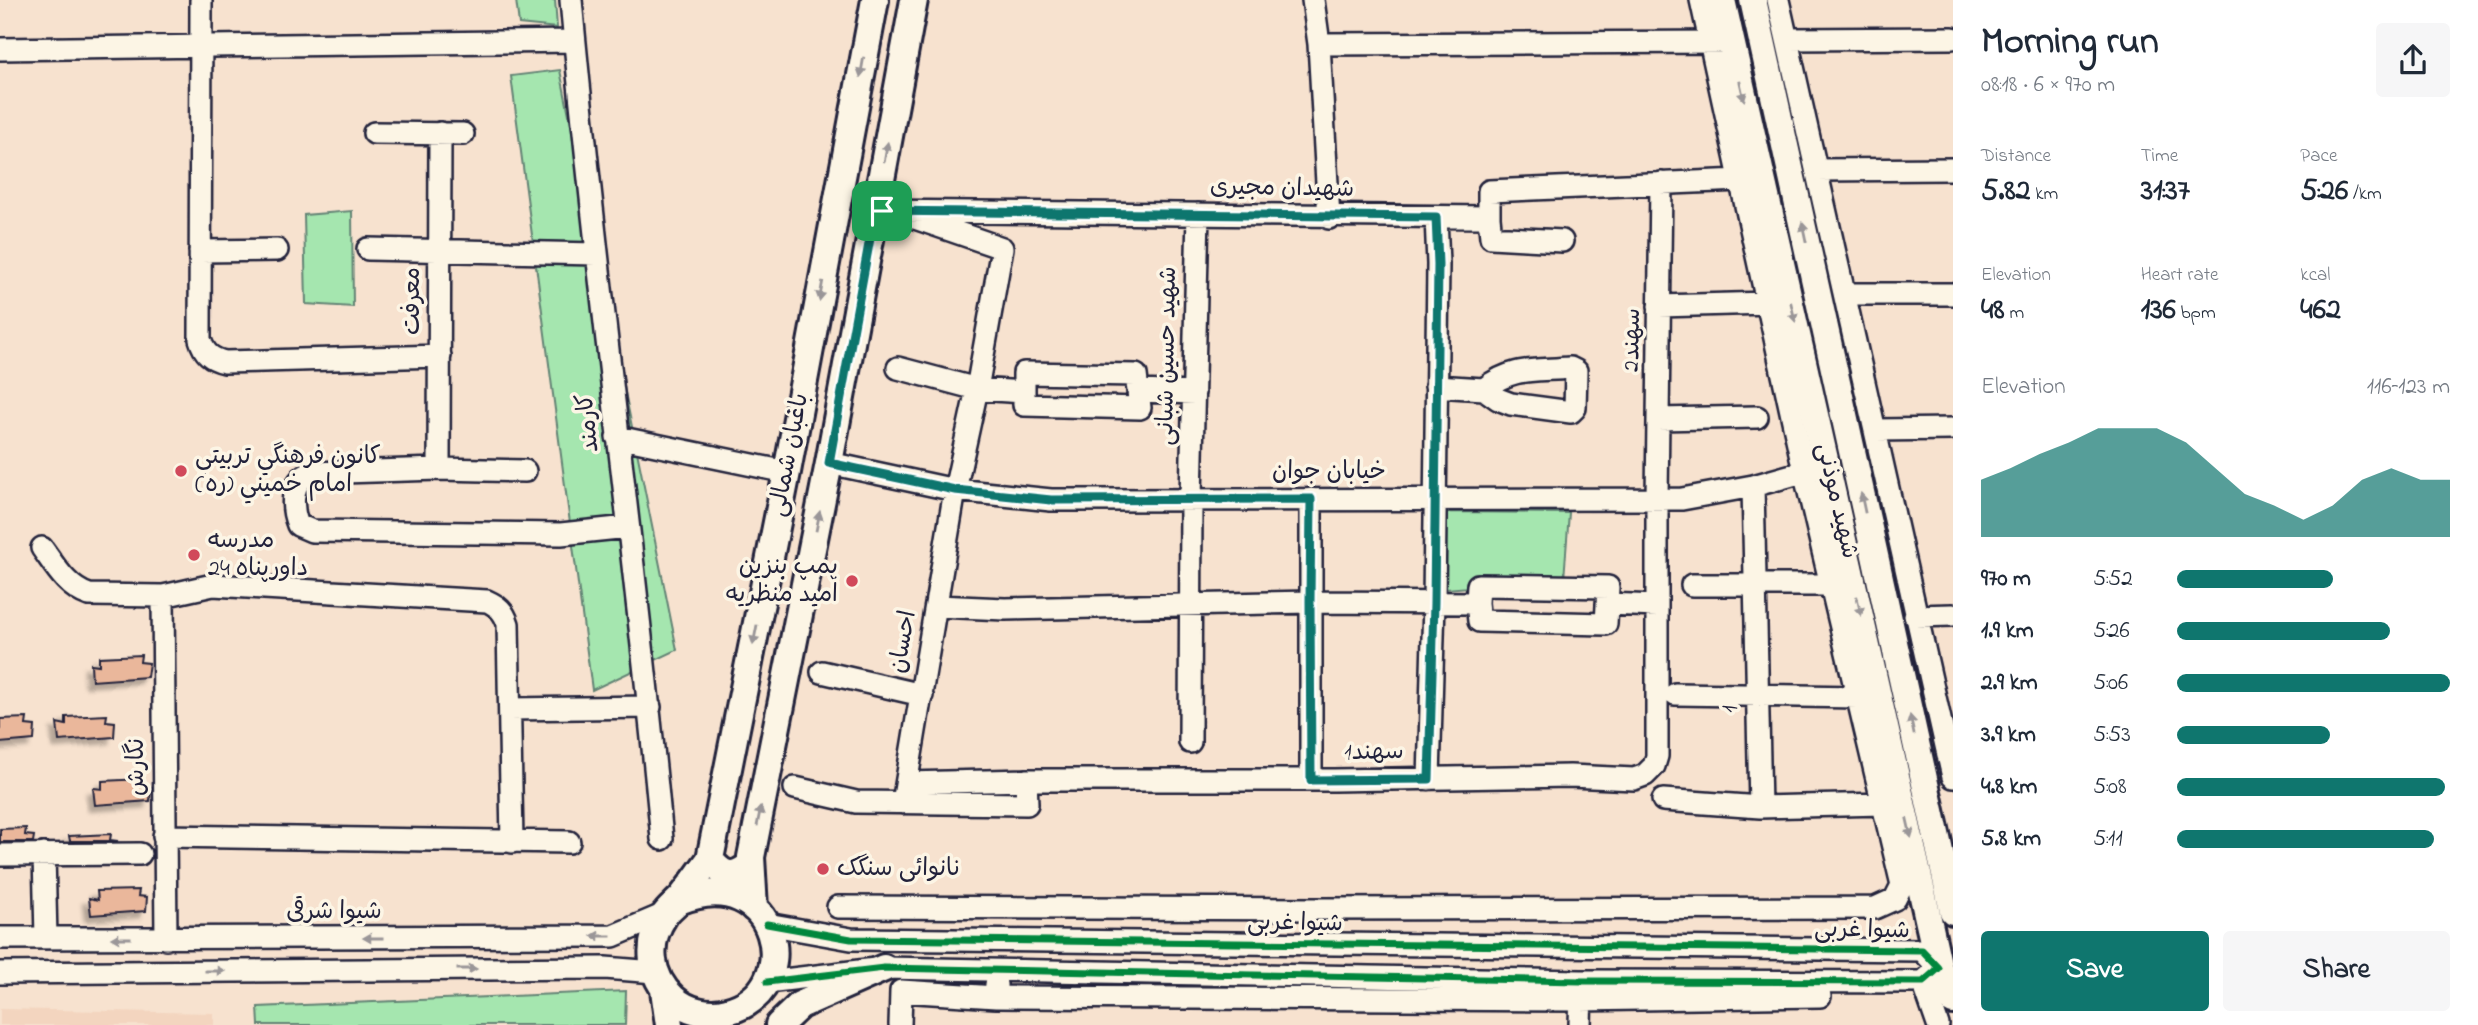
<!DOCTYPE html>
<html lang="en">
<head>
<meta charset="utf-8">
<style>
	body { margin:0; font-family:"Indie Flower","Playpen Sans Arabic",sans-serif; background:#f6f6f7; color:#1f2937; height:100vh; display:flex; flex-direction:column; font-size:26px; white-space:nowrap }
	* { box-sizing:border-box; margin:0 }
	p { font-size:23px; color:#747a83 }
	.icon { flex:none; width:38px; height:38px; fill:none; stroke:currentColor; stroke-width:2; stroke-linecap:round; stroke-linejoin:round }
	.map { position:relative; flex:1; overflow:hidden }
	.side { display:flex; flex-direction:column; background:#fff; width:525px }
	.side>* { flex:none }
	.pin { position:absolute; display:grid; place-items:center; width:60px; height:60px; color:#fff; margin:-30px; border-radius:14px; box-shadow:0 4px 10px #0006 }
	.round { display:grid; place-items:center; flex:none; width:74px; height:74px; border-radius:7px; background:#f6f6f7 }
	.overview { display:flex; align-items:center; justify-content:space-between; height:119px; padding:0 28px }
	h1 { font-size:38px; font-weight:800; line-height:52px }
	.metrics { display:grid; grid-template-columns:repeat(3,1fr); gap:10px; height:119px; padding:7px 28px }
	.metrics div { display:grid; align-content:center }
	.metrics b { font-size:30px; font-weight:800 }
	.metrics small { font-size:19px; font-weight:400 }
	.metrics p { font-size:19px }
	.chart { height:196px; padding:14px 28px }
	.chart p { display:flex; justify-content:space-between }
	.chart svg { width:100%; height:126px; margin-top:7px; fill:#0f766e; opacity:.7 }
	.action { display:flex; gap:14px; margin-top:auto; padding:14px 28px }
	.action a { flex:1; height:80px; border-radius:7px; background:#0f766e; color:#fff; font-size:28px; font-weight:800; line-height:80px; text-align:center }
	.action a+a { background:#f6f6f7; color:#1f2937 }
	ul { padding:0 28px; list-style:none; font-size:23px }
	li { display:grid; grid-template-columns:112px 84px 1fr; align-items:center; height:52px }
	li i { height:18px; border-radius:9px; background:#0f766e }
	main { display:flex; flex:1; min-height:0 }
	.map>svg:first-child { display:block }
</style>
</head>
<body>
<main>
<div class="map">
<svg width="1953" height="1025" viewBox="0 0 1953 1025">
	<defs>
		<filter id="shadow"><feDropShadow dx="-6" dy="6" stdDeviation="2" flood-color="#0004"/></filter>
	</defs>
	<rect width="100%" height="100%" fill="#f7e2cf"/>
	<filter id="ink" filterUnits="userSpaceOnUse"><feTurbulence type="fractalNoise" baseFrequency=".0143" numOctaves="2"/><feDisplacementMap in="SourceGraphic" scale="14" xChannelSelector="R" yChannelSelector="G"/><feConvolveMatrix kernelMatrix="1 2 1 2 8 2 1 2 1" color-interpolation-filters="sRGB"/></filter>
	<g filter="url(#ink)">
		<path fill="#f3d5bf" d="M0,1009L214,1013V1025H0Z"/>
		<path fill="#a5e6af" stroke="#648475" stroke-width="2" d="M516,0H555L557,28L519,24Z
			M560,70L677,650L592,690L511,76Z
			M352,211L353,307L306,304L304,215Z
			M1446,512L1569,513L1564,579L1446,589Z
			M626,991L625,1025H259L258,1007Z"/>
		<path fill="#eab79b" stroke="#22223b" stroke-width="2" filter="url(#shadow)" d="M141,655L140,662L149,663L147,677L92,681L91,664L99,665V657Z
			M107,715L106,721L115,722L114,737L59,741L57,723L66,725V717Z
			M27,718L26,725L35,726L34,740L0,743V719Z
			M143,779L142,786L151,787L150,801L95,805L93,788L102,789V781Z
			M26,828L25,835L34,836L33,842H0V829Z
			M111,834L110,840L118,841H70L69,836Z
			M139,890L138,896L147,897L146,911L91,915L89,898L98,900L97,891Z"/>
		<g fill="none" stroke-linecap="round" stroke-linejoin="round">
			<defs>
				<path id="minor" d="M201,0L200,339C204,353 211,359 225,362L440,356
					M571,0C596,280 636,559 662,839
					M1313,0L1319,44L1329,218
					M1778,0L1953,777
					M1788,39L1953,38
					M1319,44L1726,42
					M0,49L574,41
					M374,133L463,134
					M1816,170L1953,169
					M875,211L1489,217V191L1741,180
					M1489,217L1491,237L1562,241
					M368,249L597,254
					M200,251L277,250
					M1846,294H1953
					M1659,306L1768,303
					M898,368L977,389L1024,392
					M1436,386L1484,389L1498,399L1511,404L1571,412L1575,408L1576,371L1570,368C1536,371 1512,366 1484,389
					M1138,391L1140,408L1024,405V373L1136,375L1138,391L1194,393
					M1658,419L1757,417
					M1876,430L1953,429
					M617,437L787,472
					M829,463L955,490L1051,500L1682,499L1753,486L1817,468
					M439,469L440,133
					M525,471L439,469L311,473C290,479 291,508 298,525L312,531L561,534L628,527
					M1753,486L1760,807L1883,804
					M1311,499V780
					M42,548C55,566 67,588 89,595L163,596L213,585L487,601C498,606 504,611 508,624L512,842
					M1692,585H1831
					M163,596L166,939
					M1607,604L1657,606
					M937,606L1005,609L1310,602L1477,603L1479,621L1606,624L1608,587L1478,585L1477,603
					M1915,616L1953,615
					M822,672L922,695
					M1675,694L1857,697
					M510,709L650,707
					M1190,742L1191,498L1198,214
					M1429,779L1434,602L1438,264L1436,217
					M907,783L1026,780H1334L1570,776L1634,779L1645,775L1654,766L1657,756V498L1661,183
					M795,788L856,802L1027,804L1026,780
					M1663,800L1760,807
					M903,803L955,490L977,389L1002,248L912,217
					M164,836L569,842
					M44,854L46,938
					M0,855L140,854
					M838,907L1317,909L1875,908L1895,899L1902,885L1804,471L1701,0
					M0,938L613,936L665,914
					M0,973L605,968L655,972
					M767,982L884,968L1581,981L1923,982L1939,968L1922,950L851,939L767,924
					M1923,982L1938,1025
					M996,997L1581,1000L1820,996
					M900,1025L901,991L996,997V984
					M1580,1025L1581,989"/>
				<path id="major" d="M1722,0L1939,968L1953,1001
					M1753,0L1953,911
					M710,859C723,877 734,879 751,864
					M679,901C778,861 808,991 727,1011C708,1016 687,1011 673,998C649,976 646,943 664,916C668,909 676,904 682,897C692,884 701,871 710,859L787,472L875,0
					M754,908L751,857L829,463L914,0
					M664,990L669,1025
					M779,1025L800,1005L884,968"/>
			</defs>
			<use href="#minor" stroke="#22223b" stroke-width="26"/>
			<use href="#major" stroke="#22223b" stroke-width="32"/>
			<use href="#minor" stroke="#fcf5e5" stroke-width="21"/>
			<use href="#major" stroke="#fcf5e5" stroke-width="26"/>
			<defs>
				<path id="cycleway" d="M767,982L884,968L1581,981L1923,982L1939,968L1922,950L851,939L767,924"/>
			</defs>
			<use href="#cycleway" stroke="#fcf5e5" stroke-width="11"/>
			<use href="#cycleway" stroke="#00873e" stroke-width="7"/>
		</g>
		<defs><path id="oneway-solid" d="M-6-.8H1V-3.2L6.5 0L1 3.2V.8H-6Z" transform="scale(1.75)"/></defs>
		<g fill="#9a9698">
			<use href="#oneway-solid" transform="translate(862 67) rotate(100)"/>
			<use href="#oneway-solid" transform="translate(1742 91) rotate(77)"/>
			<use href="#oneway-solid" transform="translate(886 152) rotate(-80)"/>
			<use href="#oneway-solid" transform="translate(1804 232) rotate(-102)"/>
			<use href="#oneway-solid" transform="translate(821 291) rotate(100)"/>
			<use href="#oneway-solid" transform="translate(1793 312) rotate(77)"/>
			<use href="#oneway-solid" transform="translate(1863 503) rotate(-102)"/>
			<use href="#oneway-solid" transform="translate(818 521) rotate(-79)"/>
			<use href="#oneway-solid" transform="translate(1859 606) rotate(77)"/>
			<use href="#oneway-solid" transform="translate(755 635) rotate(101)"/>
			<use href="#oneway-solid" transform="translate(1912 725) rotate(-102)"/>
			<use href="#oneway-solid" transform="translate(759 816) rotate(-79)"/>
			<use href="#oneway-solid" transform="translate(1909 828) rotate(77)"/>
			<use href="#oneway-solid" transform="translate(601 936) rotate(180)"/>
			<use href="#oneway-solid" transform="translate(121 938) rotate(-180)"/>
			<use href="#oneway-solid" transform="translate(373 938) rotate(180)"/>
			<use href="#oneway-solid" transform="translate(467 969)"/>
			<use href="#oneway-solid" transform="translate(215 971)"/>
		</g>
	</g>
	<g fill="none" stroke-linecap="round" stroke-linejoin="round" filter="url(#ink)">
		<defs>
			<path id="route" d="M875,211L1436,217L1438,264L1434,602L1429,779L1311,780L1310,602L1311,499L1051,500L955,490L829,463Z"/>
		</defs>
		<use href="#route" stroke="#fff" stroke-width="14"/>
		<use href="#route" stroke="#0f766e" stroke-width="9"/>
	</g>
	<g fill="#d1495b" stroke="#fcf5e5" stroke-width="2.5">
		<circle cx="181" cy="471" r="7"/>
		<circle cx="194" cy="555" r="7"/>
		<circle cx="852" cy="581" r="7"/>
		<circle cx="823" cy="869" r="7"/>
	</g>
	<g text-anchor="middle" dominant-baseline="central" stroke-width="7" stroke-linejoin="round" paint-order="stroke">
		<g font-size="24" fill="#22223b" stroke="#fcf5e5">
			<text transform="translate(1282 189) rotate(1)">شهیدان مجیری</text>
			<text transform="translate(413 301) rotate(-90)">معرفت</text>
			<text transform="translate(1633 340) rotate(-89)">2سهند</text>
			<text transform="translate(1168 356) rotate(-89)">شهید حسین شبانی</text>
			<text transform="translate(589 423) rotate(-96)">کارمند</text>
			<text transform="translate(790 455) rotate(-79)">باغبان شمالی</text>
			<text x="1329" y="472">خیابان جوان</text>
			<text transform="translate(1836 501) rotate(77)">شهید موذنی</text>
			<text transform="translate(904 642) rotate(-80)">احسان</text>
			<text transform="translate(1731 709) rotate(-91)">1</text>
			<text transform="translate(1374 753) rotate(-1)">1سهند</text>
			<text transform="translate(137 767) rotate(-90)">نگارش</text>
			<text x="334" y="912">شیوا شرقی</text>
			<text transform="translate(1295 924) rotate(1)">شیوا غربی</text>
			<text transform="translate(1862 931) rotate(1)">شیوا غربی</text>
		</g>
		<g font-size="24" fill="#22223b" stroke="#fcf5e5" text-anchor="start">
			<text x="195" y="457">كانون فرهنگي تربيتي<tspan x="195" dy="28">امام خميني (ره)</tspan></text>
			<text x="208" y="541">مدرسه<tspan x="208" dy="28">داورپناه 24</tspan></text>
			<text x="838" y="567" text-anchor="end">پمپ بنزین<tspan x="838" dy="28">امید منظریه</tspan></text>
			<text x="837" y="869">نانوائی سنگک</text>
		</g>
	</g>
</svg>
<div class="pin" style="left:882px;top:211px;background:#1e9e55"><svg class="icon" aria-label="arrive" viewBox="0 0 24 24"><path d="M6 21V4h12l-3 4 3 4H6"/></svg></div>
</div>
<section class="side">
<div class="overview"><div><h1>Morning run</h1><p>08:18 · 6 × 970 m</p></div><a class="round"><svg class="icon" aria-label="share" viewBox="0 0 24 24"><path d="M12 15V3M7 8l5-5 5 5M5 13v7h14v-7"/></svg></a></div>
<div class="metrics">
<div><p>Distance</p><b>5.82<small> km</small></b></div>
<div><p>Time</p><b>31:37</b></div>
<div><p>Pace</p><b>5:26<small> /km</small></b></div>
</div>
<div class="metrics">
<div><p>Elevation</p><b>48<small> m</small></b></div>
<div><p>Heart rate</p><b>136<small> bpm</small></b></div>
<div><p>kcal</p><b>462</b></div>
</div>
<div class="chart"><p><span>Elevation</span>116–123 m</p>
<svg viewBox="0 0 160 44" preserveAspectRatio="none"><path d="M0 44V24L10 20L20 15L30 11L40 6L50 6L60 6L70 11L80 20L90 29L100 33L110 38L120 33L130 24L140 20L150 24L160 24V44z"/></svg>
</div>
<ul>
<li><b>970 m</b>5:52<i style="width:57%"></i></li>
<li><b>1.9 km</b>5:26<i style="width:78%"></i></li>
<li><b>2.9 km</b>5:06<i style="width:100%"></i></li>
<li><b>3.9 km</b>5:53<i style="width:56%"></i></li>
<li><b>4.8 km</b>5:08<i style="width:98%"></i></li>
<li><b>5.8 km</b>5:11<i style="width:94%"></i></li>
</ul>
<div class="action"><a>Save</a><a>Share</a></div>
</section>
</main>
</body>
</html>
